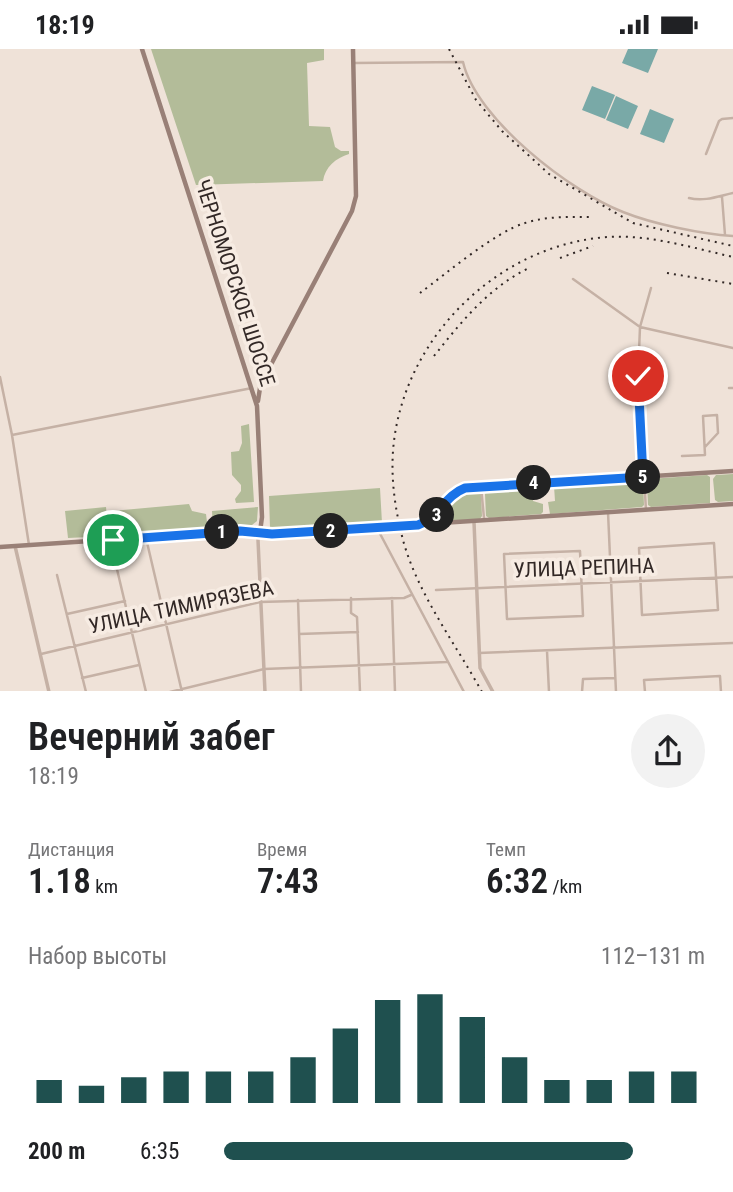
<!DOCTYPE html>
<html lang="ru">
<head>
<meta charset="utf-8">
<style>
	body { margin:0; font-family:"Roboto Condensed",sans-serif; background:#f2f2f2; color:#202124; height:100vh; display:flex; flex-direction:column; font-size:26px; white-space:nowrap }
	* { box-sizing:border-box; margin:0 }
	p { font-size:23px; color:#757577 }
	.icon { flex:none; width:38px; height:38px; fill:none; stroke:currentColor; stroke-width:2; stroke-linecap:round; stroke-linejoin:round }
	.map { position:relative; height:642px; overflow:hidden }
	.side { display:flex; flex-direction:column; background:#fff; flex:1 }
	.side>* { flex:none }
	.pin { position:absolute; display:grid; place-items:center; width:60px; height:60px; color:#fff; margin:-30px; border:4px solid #fff; border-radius:50%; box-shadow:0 2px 7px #0007 }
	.km { position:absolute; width:35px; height:35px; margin:-18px; border-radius:50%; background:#222; color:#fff; font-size:19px; line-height:35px; text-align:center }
	.round { display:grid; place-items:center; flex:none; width:74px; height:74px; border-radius:37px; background:#f2f2f2 }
	.headline { display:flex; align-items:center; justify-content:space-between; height:119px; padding:0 28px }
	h1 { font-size:38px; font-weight:600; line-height:52px }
	.stats { display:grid; grid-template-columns:repeat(3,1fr); gap:10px; height:119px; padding:7px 28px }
	.stats div { display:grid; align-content:center }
	.stats b { font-size:35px; font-weight:600 }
	.stats small { font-size:19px; font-weight:400 }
	.stats p { font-size:19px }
	.chart { height:196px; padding:14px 28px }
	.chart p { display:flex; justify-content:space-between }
	.chart svg { width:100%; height:126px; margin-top:7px; stroke:#1f504f; stroke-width:6 }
	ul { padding:0 28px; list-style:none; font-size:23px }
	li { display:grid; grid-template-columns:112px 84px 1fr; align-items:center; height:52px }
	li i { height:18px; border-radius:9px; background:#1f504f }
	.status { display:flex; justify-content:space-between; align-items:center; height:49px; padding:0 35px; background:#fff; direction:ltr }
	.status svg { height:19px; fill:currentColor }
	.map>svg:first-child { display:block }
</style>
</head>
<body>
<div class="status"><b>18:19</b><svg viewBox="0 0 49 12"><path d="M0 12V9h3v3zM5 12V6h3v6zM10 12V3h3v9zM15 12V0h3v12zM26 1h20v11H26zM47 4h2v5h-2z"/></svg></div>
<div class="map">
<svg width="733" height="643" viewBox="0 0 733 643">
	<rect width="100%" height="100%" fill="#efe2d8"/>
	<path fill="#b3bc99" d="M151,0H324V11L307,14L309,77L330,78L335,98L341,102H349V105C336,109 325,118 323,132L196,136Z
		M249,375L254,453L236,454L235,450L241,442V436L232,426L231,403L239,402L242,394L241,377Z
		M733,425V452L718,453L715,451L713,430L716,426Z
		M707,426L710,428V454L651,458L648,456L647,433L649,430Z
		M639,431L643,433L644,456L642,458L550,465L548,453L555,452L554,437Z
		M532,438L533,452L543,455V463L541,465L489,469L486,467L485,445L487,441Z
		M380,439L382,474L270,479L269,447Z
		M464,442H478L481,445L482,467L480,470L449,472L443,464L444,460Z
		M189,455L192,462L206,465L208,481L114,487L112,462Z
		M106,458L109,487L68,489L65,462Z
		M258,458L257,472L252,476L213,479L212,462Z"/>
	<path fill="#79a9a7" d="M628,0H658L648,24L622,14Z
		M592,37L615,46L605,70L582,61Z
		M616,47L638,57L628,80L606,71Z
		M650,60L674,70L664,94L640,85Z"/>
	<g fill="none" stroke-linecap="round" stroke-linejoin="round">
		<path stroke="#c5b1a5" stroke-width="2.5" d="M353,14L463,13C476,70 571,143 623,163C653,175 701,185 733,187
			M706,105L719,72L722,70L733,69
			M722,148L725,186
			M689,149C704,153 719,147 733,144
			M573,230L640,278L733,299
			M0,328L12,386L29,496
			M729,339H733
			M12,386L252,339
			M682,407L705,406L703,367L717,366L718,384L705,398
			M481,438L484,469
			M442,461V468L446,473
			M646,461L638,327L640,278L651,239
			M608,463L616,643
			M377,479L464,643
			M146,489L182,643
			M122,491L127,513L116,516L146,643
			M714,494L718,561L642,566L639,499Z
			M580,502L583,567L507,570L504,505Z
			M57,526L86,643
			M436,541L733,528
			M351,549V564L357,568L360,643
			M392,549L395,643
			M298,551L301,643
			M67,565L125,552
			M299,585L358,583
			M547,602L549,643
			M479,604L733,594
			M41,605L260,553L404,549L411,546
			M82,629L139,616
			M170,643L264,620L447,613
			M582,643L583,630L615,629
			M645,643L644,631L720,627L721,643"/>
		<path stroke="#c5b1a5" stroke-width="3.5" d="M474,473L480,619L493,643
			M260,484L258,491L265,643
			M15,497L49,643"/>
		<path stroke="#998077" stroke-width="4.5" d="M142,0L257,357L262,468L260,483
			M258,352L260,339L266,325L352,162L356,147L353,0
			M422,475C441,467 446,446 465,439L733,422
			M0,498L240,482L272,485L733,455"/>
		<path stroke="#322826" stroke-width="2" stroke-dasharray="2 5" stroke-linecap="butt" d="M449,0L476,51L502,82L549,125L633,174L733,197
			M560,209L593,197
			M667,224L733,235
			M420,244C447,224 495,183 525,174C547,167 569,168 591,168
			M434,307C461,273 490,237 531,218
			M482,643C455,594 415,541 402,487C395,459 391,431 393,402C401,295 490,202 597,189C642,183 689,198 733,208"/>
	</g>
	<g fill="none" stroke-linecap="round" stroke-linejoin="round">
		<defs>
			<path id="route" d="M113,491L240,482L272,485L418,476C440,468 444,447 465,439L643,428L638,327"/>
		</defs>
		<use href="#route" stroke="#fff" stroke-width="14"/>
		<use href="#route" stroke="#1a73e8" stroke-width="9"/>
	</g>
	<g text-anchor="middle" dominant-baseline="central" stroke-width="7" stroke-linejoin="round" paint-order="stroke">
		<g font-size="21" fill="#322826" stroke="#f7ece3">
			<text transform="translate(235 234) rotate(72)">ЧЕРНОМОРСКОЕ ШОССЕ</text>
			<text transform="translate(584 519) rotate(-2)">УЛИЦА РЕПИНА</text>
			<text transform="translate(181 558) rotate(-12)">УЛИЦА ТИМИРЯЗЕВА</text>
		</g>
	</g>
</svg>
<div class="pin" style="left:113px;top:491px;background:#1e9e55"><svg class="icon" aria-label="arrive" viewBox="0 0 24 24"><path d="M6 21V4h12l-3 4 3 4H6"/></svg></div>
<div class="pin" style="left:638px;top:327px;background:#d93025"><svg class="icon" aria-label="check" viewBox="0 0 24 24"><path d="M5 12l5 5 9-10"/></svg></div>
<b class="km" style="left:222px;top:483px">1</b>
<b class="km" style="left:331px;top:482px">2</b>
<b class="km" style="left:437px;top:466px">3</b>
<b class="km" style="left:534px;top:434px">4</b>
<b class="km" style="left:643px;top:428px">5</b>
</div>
<section class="side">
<div class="headline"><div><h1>Вечерний забег</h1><p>18:19</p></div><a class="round"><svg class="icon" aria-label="share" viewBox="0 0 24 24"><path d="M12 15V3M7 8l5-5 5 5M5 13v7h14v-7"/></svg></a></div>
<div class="stats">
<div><p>Дистанция</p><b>1.18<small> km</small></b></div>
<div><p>Время</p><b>7:43</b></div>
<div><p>Темп</p><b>6:32<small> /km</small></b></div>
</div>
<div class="chart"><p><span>Набор высоты</span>112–131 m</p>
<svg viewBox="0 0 160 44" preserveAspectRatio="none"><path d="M5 44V36M15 44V38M25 44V35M35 44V33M45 44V33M55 44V33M65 44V28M75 44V18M85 44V8M95 44V6M105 44V14M115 44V28M125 44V36M135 44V36M145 44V33M155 44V33"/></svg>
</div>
<ul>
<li><b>200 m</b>6:35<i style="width:85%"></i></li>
</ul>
</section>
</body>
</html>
